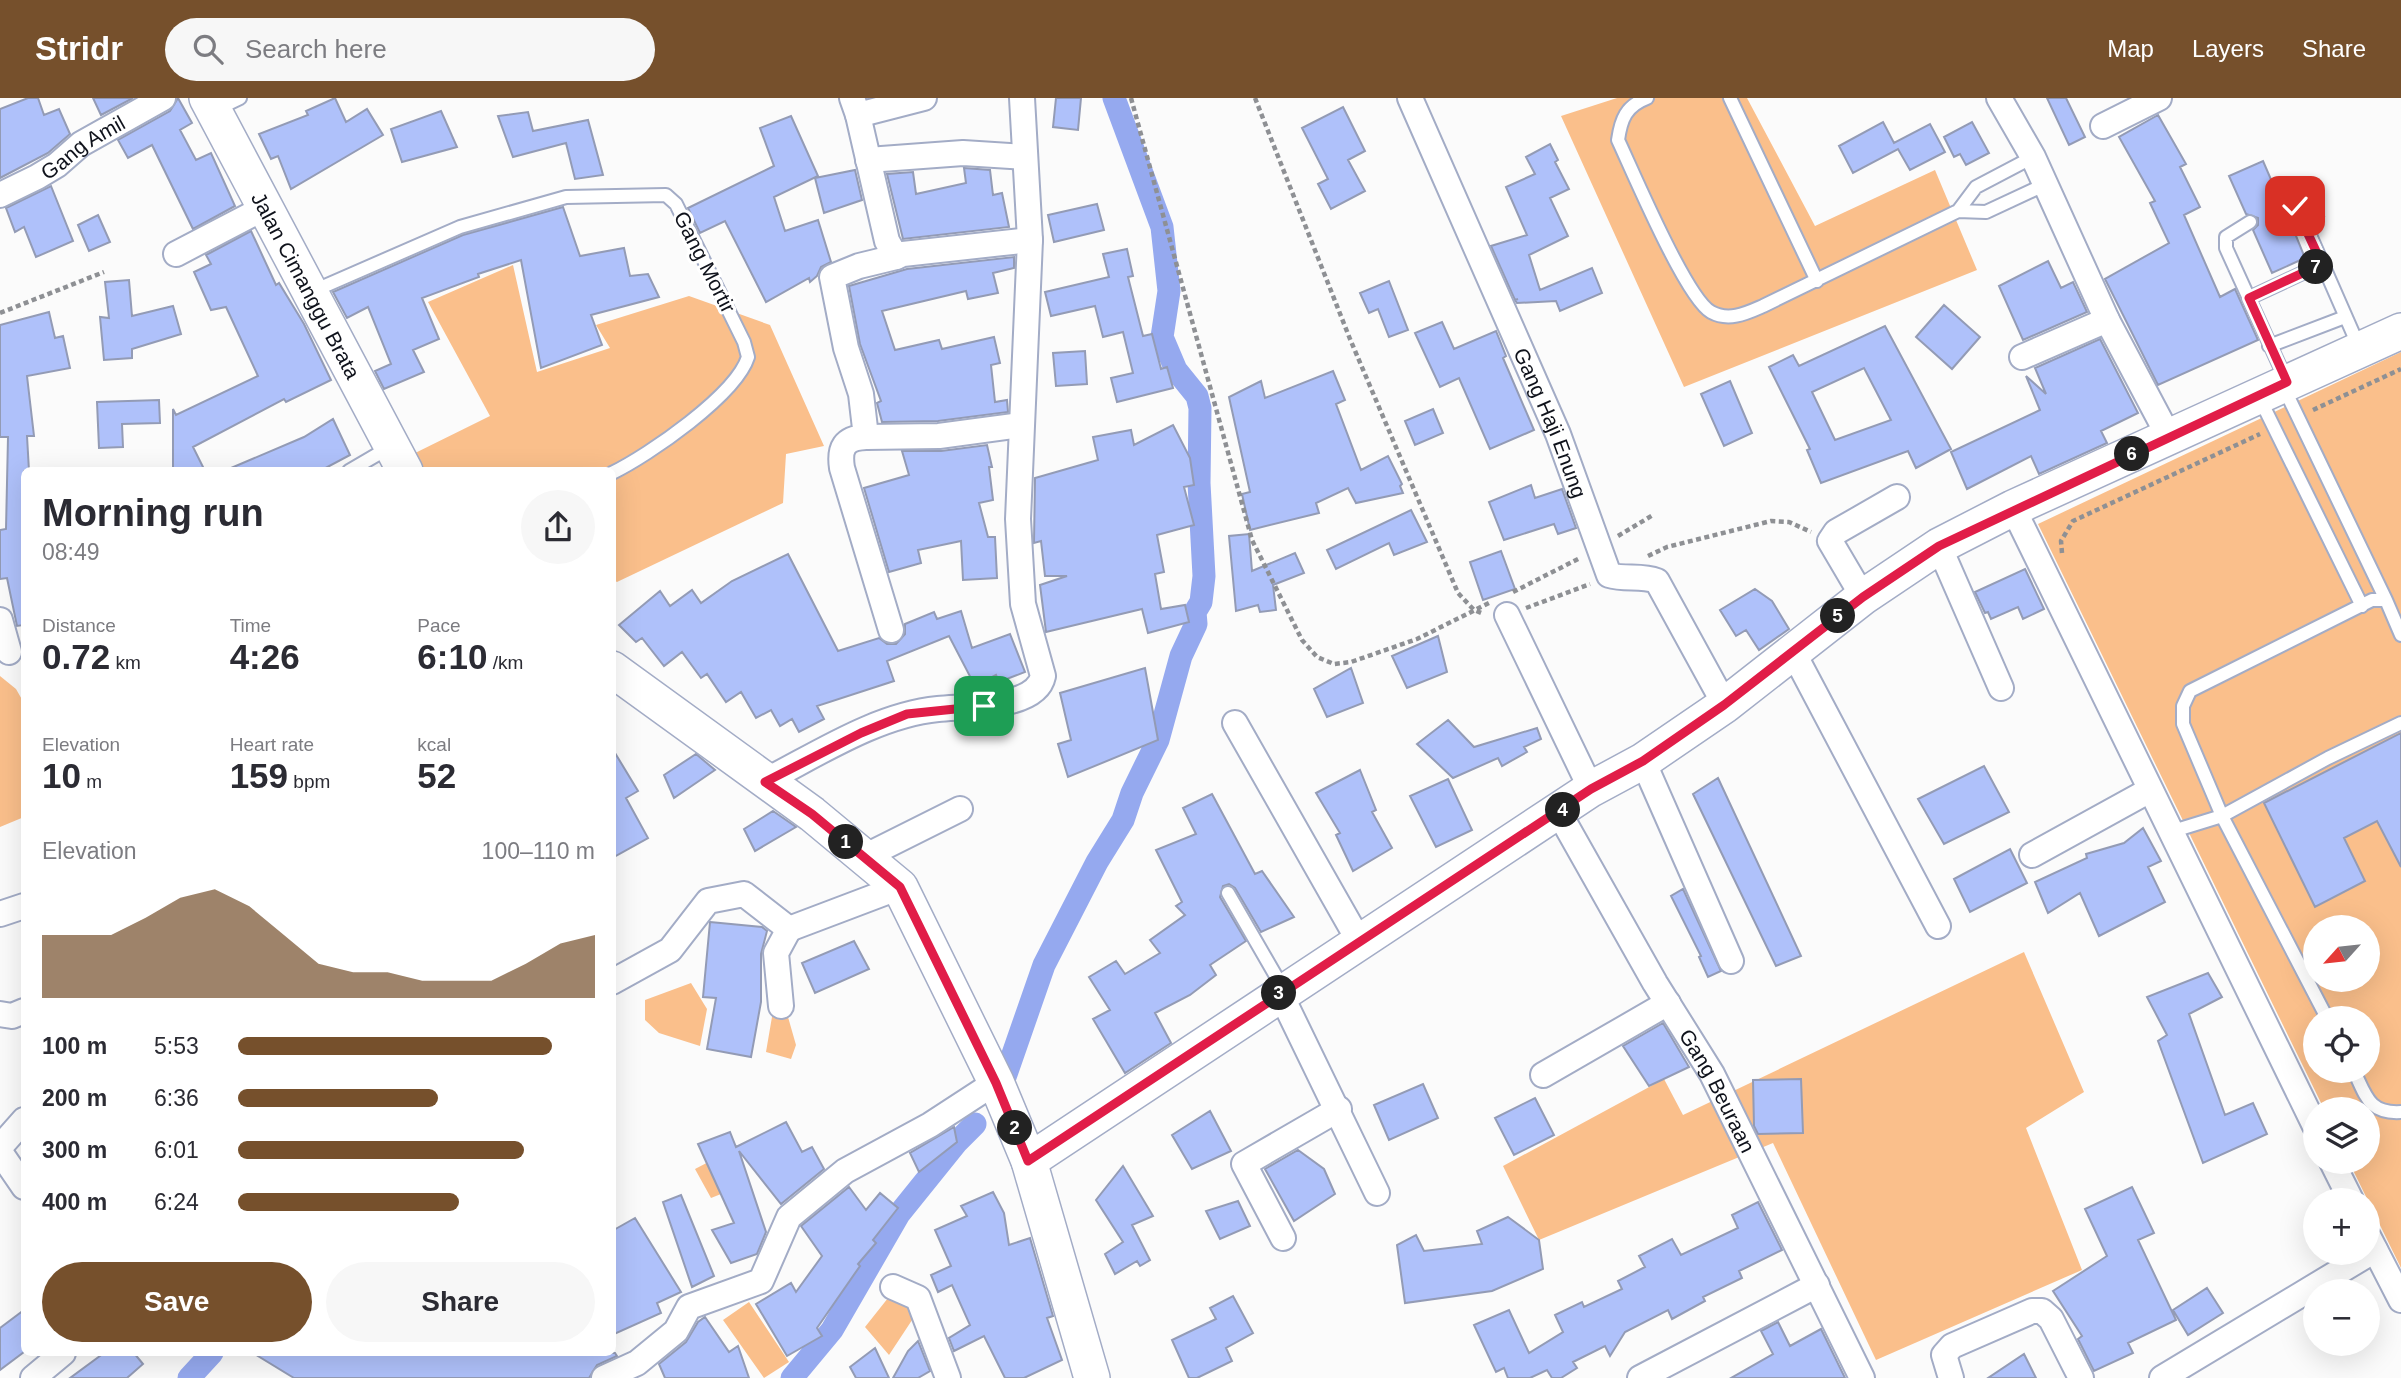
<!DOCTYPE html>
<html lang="en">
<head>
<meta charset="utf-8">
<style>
	body { margin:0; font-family:Arial,sans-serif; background:#f7f7f7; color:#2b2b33; height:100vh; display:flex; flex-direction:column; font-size:26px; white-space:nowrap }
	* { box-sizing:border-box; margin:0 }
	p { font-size:23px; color:#7c7c81 }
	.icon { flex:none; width:38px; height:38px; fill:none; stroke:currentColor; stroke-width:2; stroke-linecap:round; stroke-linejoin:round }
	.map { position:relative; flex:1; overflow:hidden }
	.drawer { position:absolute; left:21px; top:369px; width:595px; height:889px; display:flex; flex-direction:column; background:#fff; border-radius:10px; box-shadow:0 7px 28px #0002 }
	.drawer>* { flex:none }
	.needle { width:46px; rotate:243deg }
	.fabs { position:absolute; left:2303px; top:817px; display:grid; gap:14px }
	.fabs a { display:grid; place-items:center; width:77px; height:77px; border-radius:50%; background:#fff; box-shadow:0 7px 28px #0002; font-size:35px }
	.pin { position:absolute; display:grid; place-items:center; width:60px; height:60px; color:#fff; margin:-30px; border-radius:14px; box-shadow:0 4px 10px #0006 }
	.km { position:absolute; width:35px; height:35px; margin:-18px; border-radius:50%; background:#222; color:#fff; font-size:19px; line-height:35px; text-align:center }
	.round { display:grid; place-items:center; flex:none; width:74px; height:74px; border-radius:37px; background:#f7f7f7 }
	.overview { display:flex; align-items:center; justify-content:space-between; height:119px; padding:0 21px }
	h1 { font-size:38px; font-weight:800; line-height:52px }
	.figures { display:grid; grid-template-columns:repeat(3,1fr); gap:10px; height:119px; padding:7px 21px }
	.figures div { display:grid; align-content:center }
	.figures b { font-size:35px; font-weight:800 }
	.figures small { font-size:19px; font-weight:400 }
	.figures p { font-size:19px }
	.chart { height:196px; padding:14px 21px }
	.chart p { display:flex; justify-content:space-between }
	.chart svg { width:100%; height:126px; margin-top:7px; fill:#76502c; opacity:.7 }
	.primary-button { display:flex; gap:14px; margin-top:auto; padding:14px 21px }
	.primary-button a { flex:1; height:80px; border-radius:42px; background:#76502c; color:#fff; font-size:28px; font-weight:800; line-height:80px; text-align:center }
	.primary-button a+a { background:#f7f7f7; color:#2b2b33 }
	ul { padding:0 21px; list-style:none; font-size:23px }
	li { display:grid; grid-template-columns:112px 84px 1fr; align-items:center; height:52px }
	li i { height:18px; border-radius:9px; background:#76502c }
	header { display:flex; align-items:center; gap:42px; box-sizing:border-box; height:98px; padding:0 35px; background:#76502c; color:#fff }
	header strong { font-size:33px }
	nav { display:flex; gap:38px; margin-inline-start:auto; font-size:24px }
	.search { width:490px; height:63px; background:#f7f7f7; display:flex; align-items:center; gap:18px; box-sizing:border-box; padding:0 24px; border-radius:38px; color:#7c7c81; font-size:26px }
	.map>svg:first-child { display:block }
</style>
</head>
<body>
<header>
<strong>Stridr</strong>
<div class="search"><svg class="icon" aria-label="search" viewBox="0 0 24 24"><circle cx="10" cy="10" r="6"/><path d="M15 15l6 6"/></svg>Search here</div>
<nav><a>Map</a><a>Layers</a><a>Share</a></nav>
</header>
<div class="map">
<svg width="2401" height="1280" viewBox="0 0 2401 1280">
	<rect width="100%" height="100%" fill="#fbfbfb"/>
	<path fill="#fabf8b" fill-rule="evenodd" d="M1617,0H1747L1815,128L1935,72L1977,172L1684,289L1561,18Z
		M513,167L537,274L610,250L596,227L689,198L770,227L824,348L786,356L783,405L617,484L612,481V373H415L405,360L490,318L428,204Z
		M2401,254V1170L2349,1064H2368V1012L2324,1011L2038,426ZM2315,830H2368V882H2315ZM2315,920H2368V973H2315Z
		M0,578L16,591L24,605V719L0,729Z
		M2024,854L2084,994L2026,1030L2082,1172L1876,1262L1773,1045L1539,1142L1503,1068L1664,981L1683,1017Z
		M691,885L707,911L700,948L659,935L645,922V902Z
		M773,913L788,919L796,947L791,961L766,954Z
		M720,1058L736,1090L711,1100L695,1071Z
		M892,1195L918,1213L889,1257L865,1229Z
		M749,1204L789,1264L764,1280L723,1222Z"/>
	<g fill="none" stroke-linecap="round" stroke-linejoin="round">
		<path stroke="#95a9ef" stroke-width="23" d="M1005,979L1044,867L1097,764L1123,722L1132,695L1158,642L1181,558L1196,526L1195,514L1201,504L1204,478L1199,385L1200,310L1197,298L1176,272L1162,239L1169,193L1162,129L1114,0
			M189,1280L212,1255
			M792,1280L832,1232L899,1116L957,1044L975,1026"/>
	</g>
	<path fill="#afc1fa" stroke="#939bb5" stroke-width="2" fill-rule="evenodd" d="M28,0H38L44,17L59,11L70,36L48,55L0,80V11Z
		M93,0H133L101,17Z
		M178,0L192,25L180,32L196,62L211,55L235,108L193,131L152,47L128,60L118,42L170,13Z
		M335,0L346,24L367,11L383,37L291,91L278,58L271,61L259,36L308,17L306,13Z
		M1056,0H1081L1078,32L1053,29Z
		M2047,0H2066L2085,39L2069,47Z
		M1343,9L1365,53L1348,62L1365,93L1331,111L1318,86L1328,81L1302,30Z
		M441,13L457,49L402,64L391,31Z
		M528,14L533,33L588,22L603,77L575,81L566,45L513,59L498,18Z
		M2158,17L2186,66L2180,69L2200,109L2184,117L2220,199L2235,191L2258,242L2158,287L2105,181L2169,145L2150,105L2155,103L2119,39Z
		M791,18L818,78L774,99L785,133L818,122L831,164L821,169L817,178L810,184L809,180L766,204L725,123L700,135L688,110L774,68L760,30Z
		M1883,24L1894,45L1930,26L1945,54L1910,72L1898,51L1853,75L1839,48Z
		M1972,24L1989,55L1966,67L1960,56L1954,59L1944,39Z
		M1550,46L1558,62L1555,64L1569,91L1550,100L1568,138L1529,157L1540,192L1592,170L1602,195L1560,213L1556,203L1517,205L1515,202L1518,201L1515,202L1491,148L1527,137L1506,89L1535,76L1526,59Z
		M2263,63L2279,100L2275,111L2281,116L2292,118L2298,131L2294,133L2305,160L2272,175L2253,132L2258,127V120L2246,116L2229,78Z
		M964,70L990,72L993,97L1002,95L1009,129L903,141L887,76L913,74L916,96L966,85Z
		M855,72L862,102L824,115L815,80Z
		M51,88L73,143L36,159L24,129L15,134L6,110Z
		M2312,95L2324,118L2313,123L2307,108L2299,102Z
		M1097,106L1104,132L1054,144L1048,117Z
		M563,109L580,158L624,150L630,178L648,176L659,199L591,217L602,247L541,270L521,162L478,176L479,179L422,200L439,241L413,252L424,274L384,291L375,273L391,266L368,209L347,220L333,194L463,137Z
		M98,117L110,144L89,153L78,127Z
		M251,133L276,187L279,185L304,226L331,282L286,304L284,301L193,349L205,373H173V311L176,317L258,278L226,209L211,212L194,174L211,166L206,157Z
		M1127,151L1133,178L1128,179L1143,238L1152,236L1161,271L1167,269L1173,290L1117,304L1111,280L1133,275L1123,234L1103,239L1095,208L1051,218L1045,194L1109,179L1103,156Z
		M1014,159V170L993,175L998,195L968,201L966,193L882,213L895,252L939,242L942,251L994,239L1000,265L991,267L995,304L1007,302L1008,314L938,323L882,324L877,305L881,303L860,246L849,188L907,171Z
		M2048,163L2061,190L2073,184L2087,214L2023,242L1999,188Z
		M129,182L132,218L173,208L181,236L132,251V260L104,262L100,219L109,220L105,184Z
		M1389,183L1408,232L1389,239L1378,211L1369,215L1360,195Z
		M1944,207L1980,239L1952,271L1916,239Z
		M49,214L55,240L63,238L70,270L27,278L34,338H27L29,373H24V527L17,528L7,480L0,481V432L6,431L8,339H0V227Z
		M1442,224L1454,251L1496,233L1506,258L1503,260L1534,332L1490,351L1459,280L1440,289L1415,235Z
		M1885,228L1951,351L1916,370L1908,353L1821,385L1807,352L1810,351L1769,269L1793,257L1799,268ZM1864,270L1891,322L1835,342L1812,294Z
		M2100,241L2138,315L2101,333L2107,345L2039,376L2031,358L1967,391L1951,354L2040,312L2026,278L2046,296L2035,270Z
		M1085,253L1087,286L1056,288L1053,255Z
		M1333,273L1345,302L1336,306L1361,372L1388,358L1402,386L1400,388L1403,395L1356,405L1348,390L1316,405L1319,415L1250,432L1242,396L1250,394L1229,299L1261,283L1265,300Z
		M1730,283L1752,335L1724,348L1701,296Z
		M159,302L160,325L122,326L123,349L99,350L97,304Z
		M1433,311L1443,335L1415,347L1405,323Z
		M333,321L350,357L320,373H224L304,339Z
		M1173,327L1190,360L1194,387L1184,389L1194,427L1157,437L1164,474L1155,476L1161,511L1185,507L1189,524L1148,535L1142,511L1046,534L1040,487L1067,478H1045L1041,443L1034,445L1035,380L1098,362L1093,339L1131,332L1134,347Z
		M987,347L992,369H989L993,402L979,405L988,439H995L997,480L963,482L961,443L918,452L921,465L889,474L864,390L909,377L902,353H941Z
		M1531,387L1535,400L1562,391L1576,430L1558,436L1554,426L1504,442L1489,404Z
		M1411,412L1427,444L1394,457L1389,445L1336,471L1327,452Z
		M1249,436L1252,473L1295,455L1304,475L1273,487L1276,512L1260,514L1258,507L1236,513L1229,438Z
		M1501,453L1515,491L1483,502L1470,464Z
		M788,456L838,553L879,540L887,546H896L905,536V526L934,514L937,521L961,513L972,550L1010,536L1025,574L999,584L996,577L975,588L949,538L887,563L894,583L817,608L824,621L799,634L792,621L780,628L771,612L756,620L741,594L726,604L707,576L701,580L682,554L664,568L642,540L636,544L619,527L660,493L670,508L692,492L701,505L732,483Z
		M2025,471L2044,511L2023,521L2018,509L1991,521L1988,514L1985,515L1975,494Z
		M1755,491L1772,503L1789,531L1759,552L1746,532L1736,538L1720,512Z
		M1438,538L1447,574L1407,590L1392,558Z
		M1145,570L1158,642L1068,679L1058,646L1071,642L1060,595Z
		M1351,570L1363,605L1327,619L1314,591Z
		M1448,622L1474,649L1537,630L1541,641L1524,649L1527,654L1502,668L1498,660L1453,680L1417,646Z
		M2401,635V769L2377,723L2344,740L2365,783L2315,809L2264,705Z
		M612,650L638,693L626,700L648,740L612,760Z
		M696,656L715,672L674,700L664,677Z
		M1984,668L2009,714L1944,746L1918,701Z
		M1360,672L1376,712L1372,714L1392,750L1353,773L1336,737L1340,735L1316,695Z
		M1718,680L1801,858L1776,868L1693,696Z
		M1448,681L1472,732L1436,749L1410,698Z
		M1212,696L1255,776L1262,773L1294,819L1261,834L1235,790L1229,786L1223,788L1220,799L1246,843L1210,867L1216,877L1190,897L1155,915L1171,945L1125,975L1093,921L1110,912L1089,879L1116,863L1125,876L1160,855L1150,842L1185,817L1176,808L1182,804L1156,752L1196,736L1183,710Z
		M773,713L796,729L755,753L744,731Z
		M2143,730L2161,763L2148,769L2165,804L2099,838L2080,795L2048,815L2035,784L2087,760L2086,756L2124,745Z
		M2010,751L2027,785L1970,814L1954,781Z
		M1683,791L1721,873L1708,879L1699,859L1701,858L1671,798Z
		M710,824L762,829L767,833L761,856V904L751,959L707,951L716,900L703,899Z
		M854,843L869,871L815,895L802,865Z
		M2208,875L2222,899L2189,916L2225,1017L2253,1005L2267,1036L2203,1065L2158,943L2167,937L2147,899Z
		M1663,925L1689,969L1649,988L1623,948Z
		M1801,981L1803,1035L1758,1036L1754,1028L1753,982Z
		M1423,986L1438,1020L1389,1042L1374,1007Z
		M1535,1000L1554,1037L1514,1057L1495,1020Z
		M1210,1013L1231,1053L1192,1071L1172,1037Z
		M786,1024L802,1054L812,1049L824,1071L781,1106L739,1053L766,1134L757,1156L731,1165L712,1132L734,1125L698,1046L730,1034L736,1049Z
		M954,1029L957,1044L919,1074L910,1055Z
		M1298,1052L1324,1071L1335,1096L1294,1123L1265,1071Z
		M1123,1068L1153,1118L1132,1127L1150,1162L1140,1168L1137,1163L1115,1176L1105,1156L1123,1144L1096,1102Z
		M849,1089L866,1112L880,1095L898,1110L873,1142L876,1145L858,1166L860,1168L817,1230L822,1238L787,1258L756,1206L791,1185L796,1194L822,1158L801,1128Z
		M2132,1089L2154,1135L2138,1142L2176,1222L2128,1245L2133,1255L2094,1273L2078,1241L2082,1238L2053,1193L2107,1158L2085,1111Z
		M993,1094L1004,1115L1009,1147L1030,1140L1053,1218L1047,1220L1062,1262L1024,1280H1005L984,1238L954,1253L949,1240L970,1227L952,1187L938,1194L931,1177L951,1168L935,1132L967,1118L961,1108Z
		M681,1097L714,1178L692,1189L663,1104Z
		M1238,1103L1250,1128L1220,1141L1206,1113Z
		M1758,1104L1782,1152L1739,1173L1742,1180L1703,1199L1705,1203L1672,1221L1668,1212L1625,1234L1610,1258L1605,1248L1573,1264L1577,1270L1561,1280H1552L1547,1272L1530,1280H1508L1504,1270L1496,1274L1474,1227L1509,1212L1529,1255L1563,1234L1555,1217L1582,1204L1584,1209L1622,1191L1618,1183L1645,1169L1639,1158L1672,1141L1681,1157L1738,1130L1732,1117Z
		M1508,1119L1539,1142L1543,1171L1492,1193L1405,1205L1397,1147L1416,1137L1424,1153L1482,1146L1477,1133Z
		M635,1120L681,1194L657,1205L661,1215L612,1237V1133Z
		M2207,1190L2223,1215L2188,1237L2173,1212Z
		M1233,1198L1253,1235L1226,1250L1232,1263L1197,1280H1189L1172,1242L1216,1221L1210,1210Z
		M24,1212V1254L0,1272V1230Z
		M705,1219L729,1254L738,1248L749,1280H665L659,1266L686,1244L698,1224Z
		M1778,1224L1790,1248L1821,1231L1845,1280H1731L1773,1256L1761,1233Z
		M918,1243L930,1273L918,1280H893L908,1253Z
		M875,1250L889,1280H856L850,1269Z
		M104,1255H134L143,1266L127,1280H70Z
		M253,1255H615L617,1258L597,1267L589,1280H294Z
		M2024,1256L2036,1280H1988Z"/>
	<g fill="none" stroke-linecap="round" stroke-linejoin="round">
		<defs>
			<path id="lane" d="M1647,0C1626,8 1621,21 1618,42C1633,74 1686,200 1711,214C1729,224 1747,215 1763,208L1958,113L1976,89L2033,59
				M1730,0L1817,183
				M215,12L240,0
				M2283,108L2289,106L2299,112L2359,249
				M1958,113L1986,114L2044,87
				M2250,124L2226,139V150L2287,284
				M311,194L460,129L566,99L666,97L676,106L744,244L748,259C736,297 649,357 612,375
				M2249,200L2322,166
				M2269,248L2345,219
				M2284,290L2386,502
				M2260,301L2362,508
				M349,373L390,349
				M2170,734L2222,718L2328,660L2401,625
				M1228,795L1284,892
				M2327,920L2222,718L2183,626V608L2190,593L2372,502H2386L2401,537
				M2354,973C2366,998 2369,1016 2401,1014"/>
			<g id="street">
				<path d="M852,0L858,17L924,0"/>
				<path id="s1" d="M1410,0L1558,336L1609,477C1625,482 1641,477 1657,483L1725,607"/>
				<path d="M1999,0L2033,59L2107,222L2169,339"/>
				<path d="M858,17L887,143L896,159L903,156L1030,142"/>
				<path d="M2103,28L2159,0"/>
				<path d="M868,62L963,55L1025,59"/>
				<path id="s2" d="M0,97L37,79L57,67L81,46L163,0"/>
				<path d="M176,156L266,109"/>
				<path d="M2022,259L2107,222"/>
				<path d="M866,339L939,338L1021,327"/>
				<path d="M2013,410L2315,1028"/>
				<path d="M1939,448L2001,590"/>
				<path d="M1863,499L1830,443L1836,434L1897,399"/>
				<path d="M1507,517L1591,691"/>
				<path d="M0,522L9,554"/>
				<path d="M891,532L842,370C839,350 844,340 866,339L861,296L846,250L832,179L859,168L896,159"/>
				<path d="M1792,552L1938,828"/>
				<path d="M1235,625L1359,843"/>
				<path d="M1643,663L1731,863"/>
				<path d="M765,683C818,656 877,617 938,611C966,608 1036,611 1043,578L1023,506L1018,421L1030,142L1022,0"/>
				<path id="s3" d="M1559,715L1655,885L1712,976L1862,1280"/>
				<path d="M2032,757L2150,692"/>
				<path d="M864,759L960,711"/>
				<path d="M0,816L24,808"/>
				<path d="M789,831L900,789"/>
				<path d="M612,884L670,852L708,803L744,796L789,831"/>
				<path d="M1280,895L1377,1095"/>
				<path d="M781,908L776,855L789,831"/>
				<path d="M0,916L12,918L24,913"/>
				<path d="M1543,977L1668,905"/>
				<path d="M0,1049L24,1022"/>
				<path d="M0,1054L24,1089"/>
				<path d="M2332,1064L2351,1102"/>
				<path d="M2368,1138L2401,1202"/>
				<path d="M1283,1140L1244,1066L1339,1011"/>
				<path d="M893,1189L918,1200L948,1280"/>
				<path d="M33,1280L63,1255"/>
				<path d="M604,1280L637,1265L676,1233L689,1209L761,1183L789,1119L845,1073L930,1027L996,984"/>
				<path d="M1640,1280L1817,1187"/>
				<path d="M1951,1280L1944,1257L1952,1248L2032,1213H2042L2051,1221L2081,1280"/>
				<path d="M2162,1280L2375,1152"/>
			</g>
			<g id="secondary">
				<path id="s4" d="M207,0L405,373"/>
				<path d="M612,571L812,716L900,789L996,984L1029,1063L1092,1280"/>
				<path d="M1029,1063L1591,691L1643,663L1725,607L1863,499L1939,448L2013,410L2401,233"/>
			</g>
		</defs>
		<use href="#lane" stroke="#a3acc6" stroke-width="16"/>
		<use href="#street" stroke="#a3acc6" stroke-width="28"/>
		<use href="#secondary" stroke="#a3acc6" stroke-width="38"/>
		<path stroke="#8e9094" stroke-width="4.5" stroke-dasharray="5 3.5" stroke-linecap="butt" d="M1131,0L1252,442L1302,542L1317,559L1334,566L1351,564L1417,541L1489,505
			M1255,0L1350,241L1458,495L1474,512L1484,516
			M0,215L104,174
			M2313,312L2401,271
			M1618,438L1653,417
			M2062,455L2061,443L2073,423L2260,336
			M1648,458L1667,449L1771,423L1789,424L1811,434
			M1513,494L1580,460
			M1526,510L1590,486"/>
		<use href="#lane" stroke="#fff" stroke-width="12"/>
		<use href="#street" stroke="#fff" stroke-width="24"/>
		<use href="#secondary" stroke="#fff" stroke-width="35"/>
	</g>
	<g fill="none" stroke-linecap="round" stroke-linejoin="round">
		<defs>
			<path id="route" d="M984,608L907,616L861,635L765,684L812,716L900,789L996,985L1028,1063L1591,691L1643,663L1724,607L1863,499L1939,448L2287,284L2249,200L2322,166L2295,108"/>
		</defs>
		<use href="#route" stroke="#fff" stroke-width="14"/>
		<use href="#route" stroke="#e11d48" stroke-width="9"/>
	</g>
	<g text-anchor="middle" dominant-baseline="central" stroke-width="6" stroke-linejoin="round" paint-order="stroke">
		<g font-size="21" fill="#0f121b" stroke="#fff">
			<text stroke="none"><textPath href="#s2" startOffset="96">Gang Amil</textPath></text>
			<text transform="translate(705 164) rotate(63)">Gang Mortir</text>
			<text stroke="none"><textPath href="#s4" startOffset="212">Jalan Cimanggu Brata</textPath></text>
			<text stroke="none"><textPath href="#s1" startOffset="354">Gang Haji Enung</textPath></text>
			<text stroke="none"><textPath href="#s3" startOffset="320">Gang Beuraan</textPath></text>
		</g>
	</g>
</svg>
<div class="fabs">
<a><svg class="needle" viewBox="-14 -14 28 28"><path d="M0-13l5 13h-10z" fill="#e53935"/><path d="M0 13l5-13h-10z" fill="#7c7c81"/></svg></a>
<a><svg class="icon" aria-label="locate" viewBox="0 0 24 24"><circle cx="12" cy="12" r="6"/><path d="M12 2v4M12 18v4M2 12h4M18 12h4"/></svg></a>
<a><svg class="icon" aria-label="layers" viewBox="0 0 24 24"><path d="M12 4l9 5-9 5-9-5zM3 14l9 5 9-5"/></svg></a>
<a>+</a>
<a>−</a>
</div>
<div class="pin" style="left:984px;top:608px;background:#1e9e55"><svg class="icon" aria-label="arrive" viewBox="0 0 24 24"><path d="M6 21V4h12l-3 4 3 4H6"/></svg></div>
<div class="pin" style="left:2295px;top:108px;background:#d93025"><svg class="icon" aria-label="check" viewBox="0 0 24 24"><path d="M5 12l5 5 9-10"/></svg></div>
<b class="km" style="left:846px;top:744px">1</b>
<b class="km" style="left:1015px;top:1030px">2</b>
<b class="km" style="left:1279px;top:895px">3</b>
<b class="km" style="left:1563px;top:712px">4</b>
<b class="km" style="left:1838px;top:518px">5</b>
<b class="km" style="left:2132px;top:356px">6</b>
<b class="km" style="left:2316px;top:169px">7</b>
<section class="drawer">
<div class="overview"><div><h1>Morning run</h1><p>08:49</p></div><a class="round"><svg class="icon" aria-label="share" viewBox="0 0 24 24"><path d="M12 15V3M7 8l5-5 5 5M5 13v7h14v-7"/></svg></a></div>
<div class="figures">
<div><p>Distance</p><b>0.72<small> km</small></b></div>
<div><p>Time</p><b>4:26</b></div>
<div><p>Pace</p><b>6:10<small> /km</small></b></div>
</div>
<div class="figures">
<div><p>Elevation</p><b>10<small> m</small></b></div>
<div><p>Heart rate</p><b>159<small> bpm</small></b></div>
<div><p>kcal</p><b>52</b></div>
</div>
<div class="chart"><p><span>Elevation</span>100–110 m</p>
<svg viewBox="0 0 160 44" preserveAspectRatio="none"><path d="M0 44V22L10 22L20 22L30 16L40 9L50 6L60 12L70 22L80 32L90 35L100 35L110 38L120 38L130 38L140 32L150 25L160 22V44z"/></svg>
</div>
<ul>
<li><b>100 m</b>5:53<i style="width:88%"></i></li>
<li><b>200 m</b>6:36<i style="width:56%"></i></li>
<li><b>300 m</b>6:01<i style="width:80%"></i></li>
<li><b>400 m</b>6:24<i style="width:62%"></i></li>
</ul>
<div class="primary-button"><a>Save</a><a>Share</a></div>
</section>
</div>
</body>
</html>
